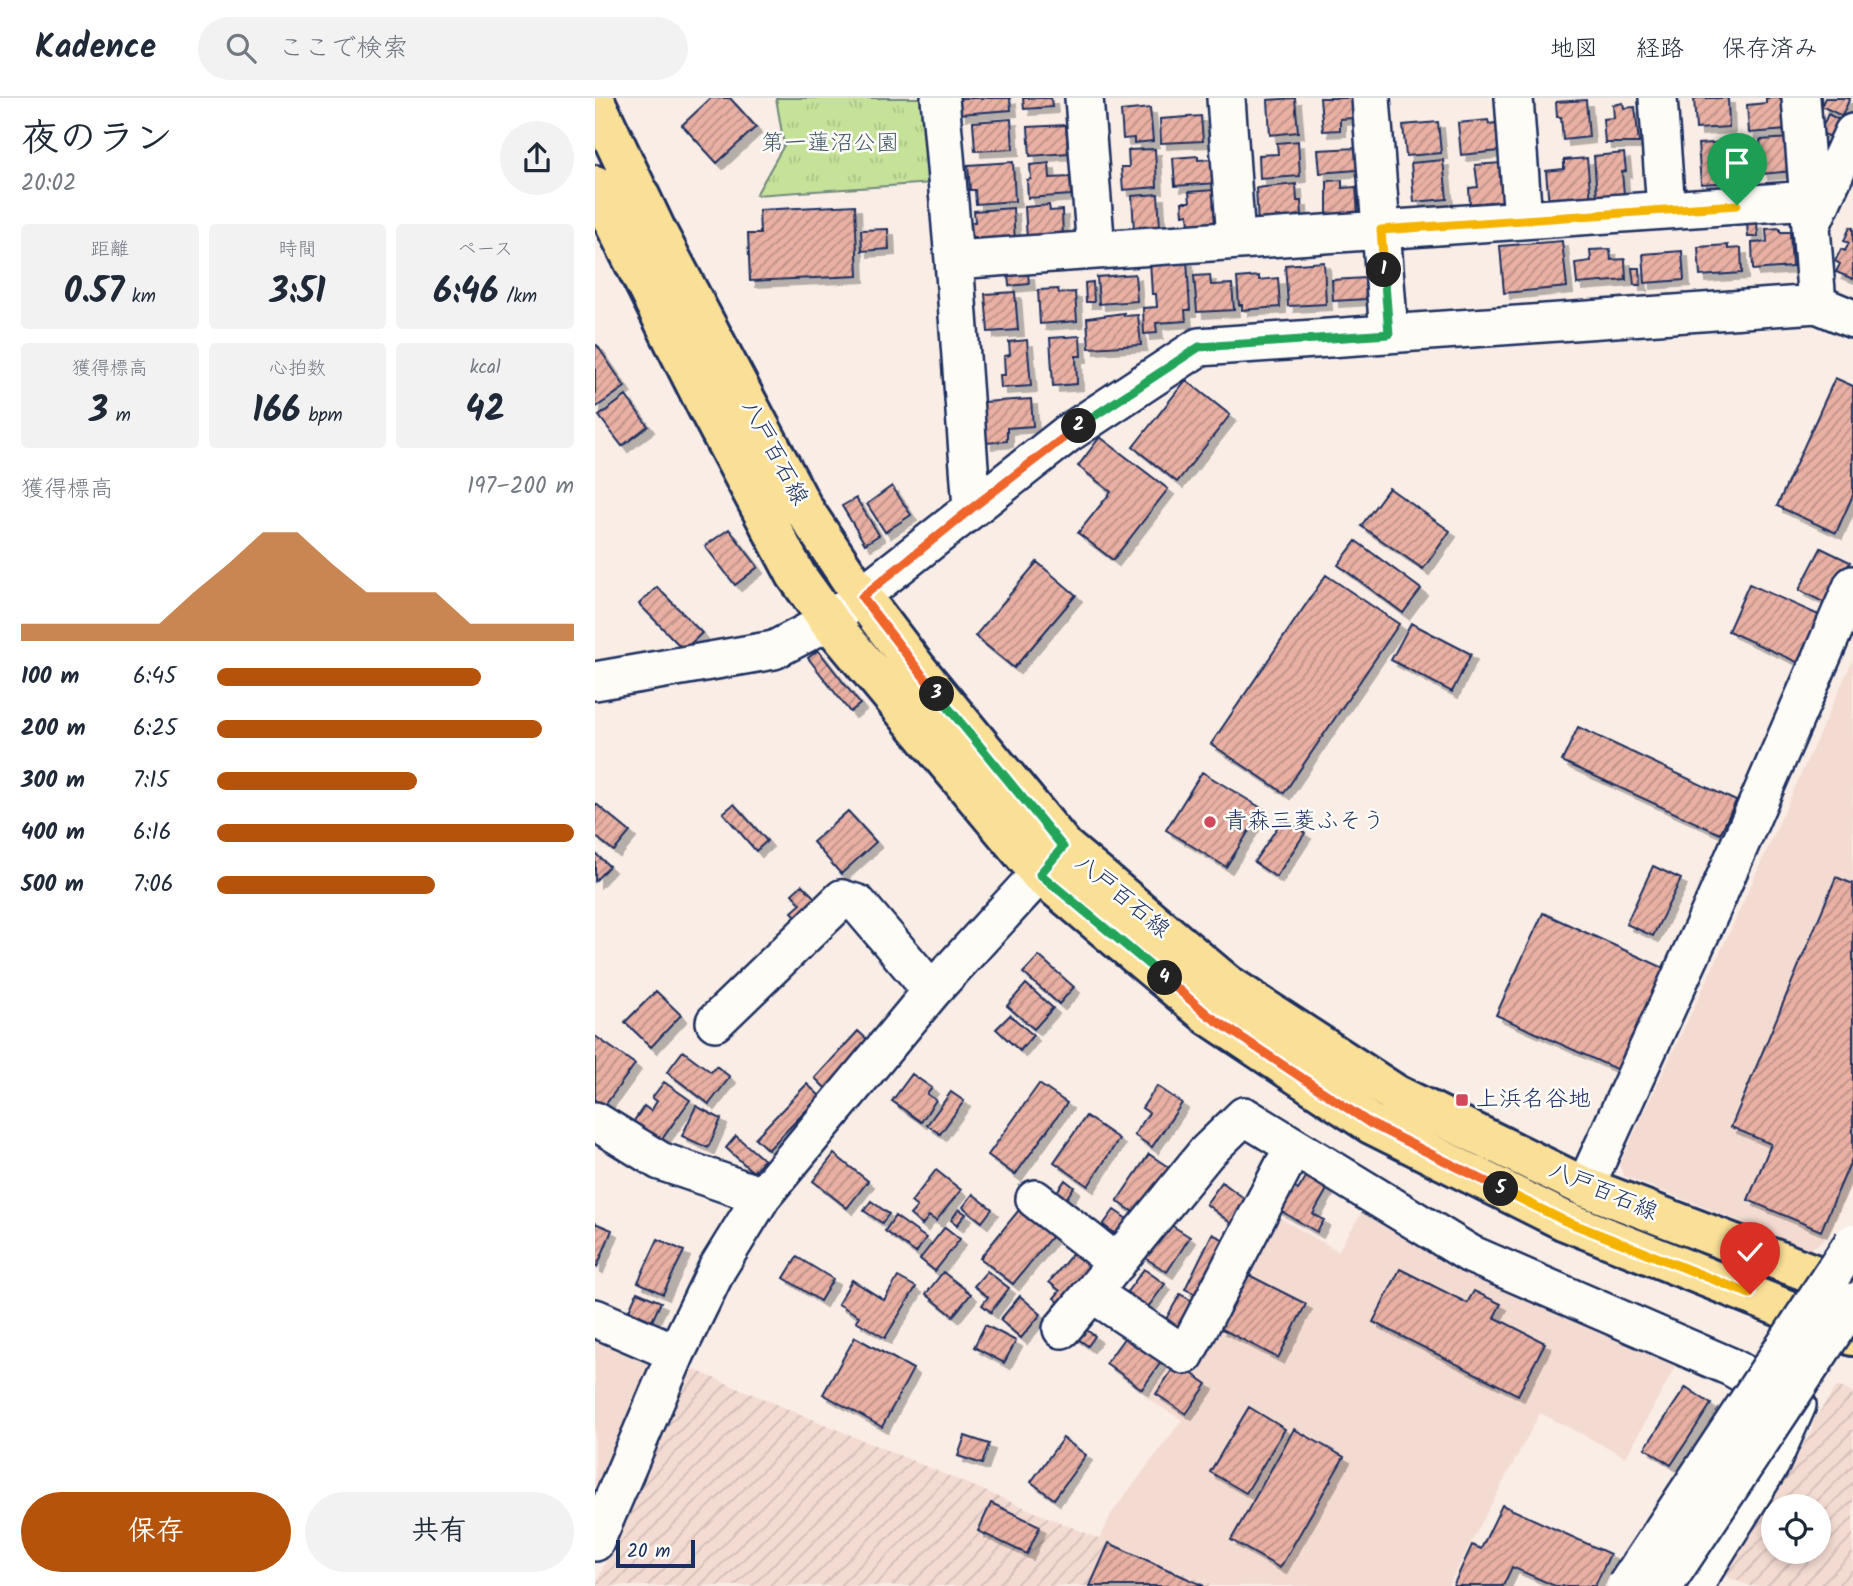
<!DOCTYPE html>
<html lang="ja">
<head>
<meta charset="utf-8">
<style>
	body { margin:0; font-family:Kalam,"Klee One",sans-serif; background:#f2f2f3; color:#1f2937; height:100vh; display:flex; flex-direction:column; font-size:26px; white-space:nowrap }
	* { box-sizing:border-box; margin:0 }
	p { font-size:23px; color:#747a83 }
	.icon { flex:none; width:38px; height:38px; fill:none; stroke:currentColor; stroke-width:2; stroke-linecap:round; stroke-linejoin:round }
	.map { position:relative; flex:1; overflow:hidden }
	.details { display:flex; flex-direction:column; background:#fff; width:595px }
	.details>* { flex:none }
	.fabs { position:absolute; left:1166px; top:1396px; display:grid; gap:14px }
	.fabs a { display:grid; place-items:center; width:70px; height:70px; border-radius:50%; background:#fff; box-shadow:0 4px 10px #0003; font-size:35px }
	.scale { position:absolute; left:21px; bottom:18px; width:79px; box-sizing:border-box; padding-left:7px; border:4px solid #1b2f5e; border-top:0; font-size:19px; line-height:24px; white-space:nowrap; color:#1b2f5e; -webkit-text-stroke:5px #fdfcf7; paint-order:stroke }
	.pin { position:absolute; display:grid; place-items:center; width:60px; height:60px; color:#fff; margin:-72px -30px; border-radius:50% 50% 50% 0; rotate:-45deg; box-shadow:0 0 7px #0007 }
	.pin .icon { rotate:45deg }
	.km { position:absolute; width:35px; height:35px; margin:-18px; border-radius:50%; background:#222; color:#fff; font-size:19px; line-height:35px; text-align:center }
	.round { display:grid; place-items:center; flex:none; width:74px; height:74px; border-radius:37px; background:#f2f2f3 }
	.headline { display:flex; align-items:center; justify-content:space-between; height:119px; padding:0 21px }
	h1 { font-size:38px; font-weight:800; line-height:52px }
	.figures { display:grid; grid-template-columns:repeat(3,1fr); gap:10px; height:119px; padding:7px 21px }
	.figures div { display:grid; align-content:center; border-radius:7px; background:#f2f2f3; text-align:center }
	.figures b { font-size:35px; font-weight:800 }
	.figures small { font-size:19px; font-weight:400 }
	.figures p { font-size:19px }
	.chart { height:196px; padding:14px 21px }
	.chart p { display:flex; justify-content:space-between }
	.chart svg { width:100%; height:126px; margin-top:7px; fill:#b45309; opacity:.7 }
	.primary-button { display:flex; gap:14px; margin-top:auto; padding:14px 21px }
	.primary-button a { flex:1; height:80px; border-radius:42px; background:#b45309; color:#fff; font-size:28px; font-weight:800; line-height:80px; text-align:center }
	.primary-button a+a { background:#f2f2f3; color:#1f2937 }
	ul { padding:0 21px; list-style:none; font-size:23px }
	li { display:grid; grid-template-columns:112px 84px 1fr; align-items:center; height:52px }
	li i { height:18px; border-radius:9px; background:#b45309 }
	header { display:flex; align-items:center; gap:42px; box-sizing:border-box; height:98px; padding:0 35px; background:#fff; border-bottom:2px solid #e0e1e3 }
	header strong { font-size:33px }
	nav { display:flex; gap:38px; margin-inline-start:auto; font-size:24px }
	.search { width:490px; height:63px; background:#f2f2f3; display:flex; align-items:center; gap:18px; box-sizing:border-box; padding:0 24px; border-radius:38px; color:#747a83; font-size:26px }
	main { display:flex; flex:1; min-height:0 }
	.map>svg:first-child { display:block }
</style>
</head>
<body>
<header>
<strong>Kadence</strong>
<div class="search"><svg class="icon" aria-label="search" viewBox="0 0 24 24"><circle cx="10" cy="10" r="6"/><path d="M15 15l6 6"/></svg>ここで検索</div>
<nav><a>地図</a><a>経路</a><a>保存済み</a></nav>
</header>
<main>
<section class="details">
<div class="headline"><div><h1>夜のラン</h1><p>20:02</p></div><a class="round"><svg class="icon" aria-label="share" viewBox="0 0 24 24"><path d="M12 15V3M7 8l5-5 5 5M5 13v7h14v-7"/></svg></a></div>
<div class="figures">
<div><p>距離</p><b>0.57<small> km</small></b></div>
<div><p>時間</p><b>3:51</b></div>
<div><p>ペース</p><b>6:46<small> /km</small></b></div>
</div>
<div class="figures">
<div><p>獲得標高</p><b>3<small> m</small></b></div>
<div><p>心拍数</p><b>166<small> bpm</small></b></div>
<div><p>kcal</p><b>42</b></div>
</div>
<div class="chart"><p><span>獲得標高</span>197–200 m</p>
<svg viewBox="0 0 160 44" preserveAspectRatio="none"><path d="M0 44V38L10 38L20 38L30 38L40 38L50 27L60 17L70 6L80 6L90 17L100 27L110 27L120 27L130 38L140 38L150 38L160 38V44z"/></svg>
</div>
<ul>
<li><b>100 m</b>6:45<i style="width:74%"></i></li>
<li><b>200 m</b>6:25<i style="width:91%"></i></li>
<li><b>300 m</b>7:15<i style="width:56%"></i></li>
<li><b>400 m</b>6:16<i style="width:100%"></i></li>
<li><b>500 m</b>7:06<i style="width:61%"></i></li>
</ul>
<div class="primary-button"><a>保存</a><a>共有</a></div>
</section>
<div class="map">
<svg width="1258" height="1488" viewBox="0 0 1258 1488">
	<defs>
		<pattern id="industrial-furrows" width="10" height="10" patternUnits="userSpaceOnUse" patternTransform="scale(1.75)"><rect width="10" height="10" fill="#f4dbd2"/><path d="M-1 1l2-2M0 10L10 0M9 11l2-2" fill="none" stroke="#d1bcb7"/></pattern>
		<pattern id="park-tufts" width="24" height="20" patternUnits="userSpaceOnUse" patternTransform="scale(1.75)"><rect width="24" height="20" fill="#c6e299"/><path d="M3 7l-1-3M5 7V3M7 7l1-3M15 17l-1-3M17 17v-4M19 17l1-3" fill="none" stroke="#aac286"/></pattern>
		<pattern id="building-hatch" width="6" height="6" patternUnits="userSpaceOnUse" patternTransform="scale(1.75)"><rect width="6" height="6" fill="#e9b0a3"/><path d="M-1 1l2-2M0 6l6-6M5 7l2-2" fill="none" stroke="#bc9088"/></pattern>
		<filter id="shadow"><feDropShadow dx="6" dy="6" stdDeviation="0" flood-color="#0004"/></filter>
	</defs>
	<rect width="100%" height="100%" fill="#f9ede6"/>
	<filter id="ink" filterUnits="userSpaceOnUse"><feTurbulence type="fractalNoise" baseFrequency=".0143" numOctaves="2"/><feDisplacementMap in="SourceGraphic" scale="14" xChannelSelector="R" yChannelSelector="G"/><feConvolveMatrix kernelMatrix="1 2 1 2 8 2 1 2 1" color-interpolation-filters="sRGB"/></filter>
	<g filter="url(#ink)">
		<path fill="#f4dbd2" d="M1258,561V1082L1237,1132L1229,1142L1215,1151L1029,1078L1024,1067L1135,833Z
			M773,1104L1084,1262L1031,1359L945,1315L853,1488H621L505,1441L516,1416L587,1322L550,1299L676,1115L743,1153Z
			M0,1233L66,1261L0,1405Z"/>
		<path fill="url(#industrial-furrows)" fill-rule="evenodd" d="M95,1270L505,1441L621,1488H0Z
			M1242,1288L1258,1294V1488H1155L1125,1476L1217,1333L1216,1326ZM1178,1409H1223V1454H1178Z"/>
		<path fill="url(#park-tufts)" stroke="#70887c" stroke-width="2" d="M181,0H332L337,85L161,97L189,47Z"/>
		<path fill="url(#building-hatch)" stroke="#1b2f5e" stroke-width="2" filter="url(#shadow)" d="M116,0H135L161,29L122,65L87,27Z
			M364,0H415L416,12L365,16Z
			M428,0H456L457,9L429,11Z
			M700,0L703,34L675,37L673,2Z
			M725,0H757L759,20L745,21V32L728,33Z
			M1099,0H1133L1134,29L1101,31Z
			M1171,0H1190L1192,32L1154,35L1152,7L1171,5Z
			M1230,0H1255L1247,18L1226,8Z
			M991,2L994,39L968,42L966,19H962L961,4Z
			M1028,5L1029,10L1040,9L1044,45H1010L1008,21L1019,20L1018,7Z
			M555,10L558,43L539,45V40L528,41L526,13Z
			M1233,16L1248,24L1239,41L1225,34Z
			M606,18L608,43L566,45L565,21Z
			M416,21L418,51L380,53L378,24Z
			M893,22L894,26L901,25L904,53L866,57L863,25Z
			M843,24L846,55L811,58L808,27Z
			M471,27L473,55L435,58L433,29Z
			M1195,40L1197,73L1167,76L1165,42Z
			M703,43L705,78L665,81L664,57L683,56L682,45Z
			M1134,44L1137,84L1106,86L1103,46Z
			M761,50L762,72L725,75L723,52Z
			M560,51L562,89L528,92L526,69H534L533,52Z
			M1029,55L1031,73L1027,74L1029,96L1002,99L999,58Z
			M603,58V62L620,61L622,85L580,88L578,60Z
			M992,60L996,103L954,107L951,73L969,71V62Z
			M848,62L852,101L819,104L816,65Z
			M418,64L420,103L381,106L380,92H375L373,67Z
			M454,65L455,80L475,79L476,97L433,100L432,82L436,81L435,67Z
			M906,65L909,103L875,106L874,90L883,89L880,67Z
			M747,82V90L761,89L763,117L732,119V83Z
			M701,86L702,103H706L707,117L699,118V124L663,127L661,90Z
			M618,92L621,125L594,127L593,116L588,117L587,104H595L594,94Z
			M563,96L565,130L539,132L537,98Z
			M260,107L263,178L155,183L153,136H165L164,112Z
			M454,107L455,113L467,112L468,139L432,142L430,109Z
			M418,110L420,144L382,147L381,139H377L376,124H380L379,113Z
			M1162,124L1163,139H1153L1152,125Z
			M1255,129L1258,130V181L1241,174L1245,166L1240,163L1246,151L1250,153L1254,145L1249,143Z
			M1185,130V134H1195L1197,169L1158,172L1157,145L1172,144L1171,131Z
			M293,131L294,151L267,153L266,132Z
			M967,143L972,189L909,195L905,148Z
			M1133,147V151L1146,150L1147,175L1105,178L1103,149Z
			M1015,151L1016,162L1030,161L1031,182L982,186L980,165L996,163L995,152Z
			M1087,153L1089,182L1050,185L1048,156Z
			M555,162H592L595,212H590L591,223L561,225L562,235L549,236L548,210L562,209L561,196H557Z
			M729,164L731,206L693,208L690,167Z
			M1037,170H1045L1046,187H1039Z
			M433,175L434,186L414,188L413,176Z
			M540,176L542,203L504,206L502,179Z
			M615,177L616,187L637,186L639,212L602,214L599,178Z
			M664,178V182L683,180L685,209L647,212V207H644L642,180Z
			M770,180L771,201L738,203L737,182Z
			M498,184L499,204H491L490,185Z
			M463,191L464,195L480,194L482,223L445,226L443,192Z
			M420,194L423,232L393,234L390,196Z
			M529,215V218L543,217L546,247L494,250L492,220Z
			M485,238L486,258H481L482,286L458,288L455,240Z
			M432,242L436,288L406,290L405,277H410L409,258L415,257L414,244Z
			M2,247L30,289L0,310V248Z
			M1240,280L1258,288V397L1241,435L1182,408Z
			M591,282L635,317L582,384L538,349Z
			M31,298L53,328L27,348L4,318Z
			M436,301L438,328L412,330V343L391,345L388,304Z
			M505,339L573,391L518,462L483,435L516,394L483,368Z
			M297,388L316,417L290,434L272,406Z
			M794,390L855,433L828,471L766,428Z
			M261,400L284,437L270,446L247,408Z
			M134,431L163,469L140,487L110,448Z
			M761,443L826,491L808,515L743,467Z
			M1226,450L1255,464L1234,507L1204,492Z
			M442,464L481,497L419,570L380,538Z
			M731,477L804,526L689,695L616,646Z
			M1154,486L1226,518L1204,565L1133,533Z
			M62,489L107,535L89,552L44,506Z
			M816,525L876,556L857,594L796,562Z
			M223,552L265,606L255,614L213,560Z
			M983,629L1141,703L1125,736L967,663Z
			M607,674L668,711L631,769L571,732Z
			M0,705L35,734L19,753L0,738Z
			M139,706L172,743L161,753L128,715Z
			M253,713L281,744L246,776L218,744Z
			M688,721L710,735L681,779L659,764Z
			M0,755L14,768L0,783Z
			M1058,768L1086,781L1058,838L1031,826Z
			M1241,779L1258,786V1058L1226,1133L1153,1102L1176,1046L1136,1029Z
			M207,787L224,804L206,823L197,814L206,806L197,796Z
			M948,815L1069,870L1023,972L901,917Z
			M444,858L479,889L464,906L428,875Z
			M431,886L458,910L439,931L412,908Z
			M61,893L86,917L56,949L30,924Z
			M415,917L438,937L425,953L401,931Z
			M263,933L275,944L231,991L220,980Z
			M0,938L40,966L8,1010L0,1004Z
			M88,953L116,974L121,968L135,979L114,1006L72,974Z
			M317,976L337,990L332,996L341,1002L326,1024L297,1003Z
			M69,984L95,1002L62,1048L35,1029L49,1008L56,1013L62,1003L57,1000Z
			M212,986L225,998L173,1052L160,1040Z
			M444,986L472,1005L420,1077L393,1057Z
			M562,988L587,1005L557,1049L539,1037L554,1015L547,1010Z
			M356,994L369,1003L345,1036L332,1027Z
			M101,1008L126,1021L113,1050L87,1038Z
			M491,1018L524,1041L493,1088L459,1064Z
			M141,1038L169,1062L158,1074L131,1050Z
			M239,1056L273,1083L252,1110L218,1083Z
			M554,1056L579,1073L547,1120L522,1103Z
			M341,1072L366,1092L341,1123L334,1118L327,1127L315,1117L322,1109L316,1104Z
			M713,1076L734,1088L718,1116L729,1122L722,1134L679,1109L693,1086L703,1092Z
			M470,1082L479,1089L466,1108L457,1101Z
			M627,1084L657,1106L637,1126L611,1106Z
			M378,1096L397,1111L387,1124L368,1109Z
			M276,1103L294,1116L287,1125L269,1113Z
			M428,1107L461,1133L418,1186L385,1160Z
			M364,1111L371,1116L362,1127L356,1122Z
			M519,1112L538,1125L528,1141L508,1127Z
			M300,1118L331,1140L321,1155L290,1133Z
			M0,1125L17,1132L2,1169L0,1168Z
			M576,1127L595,1139L572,1174L547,1158L565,1132L570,1135Z
			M350,1129L365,1141L340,1173L325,1161Z
			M617,1136L632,1143L611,1201L590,1191Z
			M63,1141L89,1153L68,1196L43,1184Z
			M479,1154L500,1171L468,1208L459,1200L465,1193L454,1184Z
			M202,1159L238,1181L225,1203L189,1180Z
			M549,1171L570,1186L547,1217L526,1202Z
			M805,1171L872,1205L879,1193L906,1206L899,1219L950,1245L923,1297L778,1224Z
			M392,1173L414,1190L396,1214L387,1207L393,1199L379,1188Z
			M348,1174L376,1196L358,1218L331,1196Z
			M652,1176L711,1206L683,1260L625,1230Z
			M303,1179L321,1189L290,1240L261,1223L264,1218L243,1206L257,1182L289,1202Z
			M42,1194L66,1204L57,1223L34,1212Z
			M585,1196L606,1208L586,1244L565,1232Z
			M425,1198L446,1216L426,1240L405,1222Z
			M483,1226L500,1238L493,1248L476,1236Z
			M390,1227L421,1243L409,1265L379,1249Z
			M544,1237L565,1252L560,1260L566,1264L547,1291L511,1265L530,1239L539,1245Z
			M260,1239L318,1271L287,1329L228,1296Z
			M582,1265L612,1286L591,1316L561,1296Z
			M1091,1289L1116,1306L1076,1367L1050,1350Z
			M654,1309L690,1331L651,1395L615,1374Z
			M699,1331L749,1359L685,1470L636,1442Z
			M370,1338L394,1346L387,1366L363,1358Z
			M468,1340L491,1357L459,1401L436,1384Z
			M396,1405L445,1428L432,1456L383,1433Z
			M907,1407L1015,1456L1000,1488H960L917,1469L908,1488H858L877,1447L886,1451Z
			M514,1445L609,1488H495Z"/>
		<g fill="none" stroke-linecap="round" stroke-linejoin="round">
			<defs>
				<path id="minor" d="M345,0L359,162L377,410
					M489,0L501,152
					M631,0L641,142
					M776,0L794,236
					M919,0L928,122
					M1063,0L1071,112
					M1206,0L1222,206
					M1218,123L1258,35
					M359,162L1214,102
					M0,583L179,552L234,523L472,336L604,249L1222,206L1258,221
					M120,924L247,801L263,806L337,893
					M0,1023L65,1063L167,1098
					M698,1050L590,1257L497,1195L611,1055L649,1018L875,1156L1136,1269L1192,1300
					M990,1089L1118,808L1258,487
					M440,1101L522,1165
					M0,1220L81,1255
					M467,1231L497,1195
					M0,1444L81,1255L122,1171L167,1098L337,893L466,752
					M1099,1488L1176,1365L1202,1307"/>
				<path id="major" d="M0,3L62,134L208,410L267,499L322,571L469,749L633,887L800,996L990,1089L1258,1191
					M0,87L112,309L201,477L234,523L445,776L613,917L776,1026L968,1122L1258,1238"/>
			</defs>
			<use href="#minor" stroke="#1b2f5e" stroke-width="42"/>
			<use href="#major" stroke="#1b2f5e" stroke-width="44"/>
			<use href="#minor" stroke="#fdfcf7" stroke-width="37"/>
			<use href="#major" stroke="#fadf96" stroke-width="38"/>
			<defs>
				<path id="minor-bridge" d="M1031,1488L1258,1145
					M1069,1488L1258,1204"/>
			</defs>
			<use href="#minor-bridge" stroke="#1b2f5e" stroke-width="42" stroke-linecap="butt"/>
			<use href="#minor-bridge" stroke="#fdfcf7" stroke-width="37"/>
		</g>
	</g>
	<g fill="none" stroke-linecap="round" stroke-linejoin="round" filter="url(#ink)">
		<defs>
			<path id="split-1" d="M789,172L786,132L1142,107"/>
			<path id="split-2" d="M484,328L604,249L794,236L789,172"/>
			<path id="split-3" d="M342,596L267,499L377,410L484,328"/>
			<path id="split-4" d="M342,596L468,749L445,776L570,880"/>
			<path id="split-5" d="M570,880L613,917L776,1026L906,1091"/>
			<path id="split-6" d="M906,1091L968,1122L1155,1196"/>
		</defs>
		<use href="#split-1" stroke="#fff" stroke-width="14"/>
		<use href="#split-2" stroke="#fff" stroke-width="14"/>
		<use href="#split-3" stroke="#fff" stroke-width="14"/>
		<use href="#split-4" stroke="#fff" stroke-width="14"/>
		<use href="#split-5" stroke="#fff" stroke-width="14"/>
		<use href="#split-6" stroke="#fff" stroke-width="14"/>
		<use href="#split-1" stroke="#f5b400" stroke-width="9"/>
		<use href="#split-2" stroke="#22a559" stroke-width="9"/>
		<use href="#split-3" stroke="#f0652b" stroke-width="9"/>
		<use href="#split-4" stroke="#22a559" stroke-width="9"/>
		<use href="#split-5" stroke="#f0652b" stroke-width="9"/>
		<use href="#split-6" stroke="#f5b400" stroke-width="9"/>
	</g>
	<g fill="#d1495b" stroke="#fdfcf7" stroke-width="2.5">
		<circle cx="615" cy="724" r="7"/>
		<rect x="860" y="995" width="14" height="14" rx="3.5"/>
	</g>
	<g text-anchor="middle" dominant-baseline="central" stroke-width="5" stroke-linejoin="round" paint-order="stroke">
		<g font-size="23" fill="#465c6d" stroke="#fdfcf7">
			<text x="235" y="46">第一蓮沼公園</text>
		</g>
		<g font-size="23" fill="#1b2f5e" stroke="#fdfcf7">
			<text transform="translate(179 355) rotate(62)">八戸百石線</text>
			<text transform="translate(527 799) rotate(40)">八戸百石線</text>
			<text transform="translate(1008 1094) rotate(23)">八戸百石線</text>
		</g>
		<g font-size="23" fill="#1b2f5e" stroke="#fdfcf7" text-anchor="start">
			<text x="629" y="724">青森三菱ふそう</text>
			<text x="881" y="1002">上浜名谷地</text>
		</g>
	</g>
</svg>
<div class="fabs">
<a><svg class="icon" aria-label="locate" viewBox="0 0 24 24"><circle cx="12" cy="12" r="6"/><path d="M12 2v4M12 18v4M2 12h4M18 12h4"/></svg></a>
</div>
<div class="scale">20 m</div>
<div class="pin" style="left:1142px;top:107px;background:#1e9e55"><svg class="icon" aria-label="arrive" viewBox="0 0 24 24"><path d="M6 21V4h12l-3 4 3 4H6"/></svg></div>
<div class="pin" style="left:1155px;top:1196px;background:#d93025"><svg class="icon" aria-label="check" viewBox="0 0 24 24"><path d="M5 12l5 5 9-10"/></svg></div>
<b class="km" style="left:789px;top:172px">1</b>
<b class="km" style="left:484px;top:328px">2</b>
<b class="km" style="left:342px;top:596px">3</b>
<b class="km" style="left:570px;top:880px">4</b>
<b class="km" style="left:906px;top:1091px">5</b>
</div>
</main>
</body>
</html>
